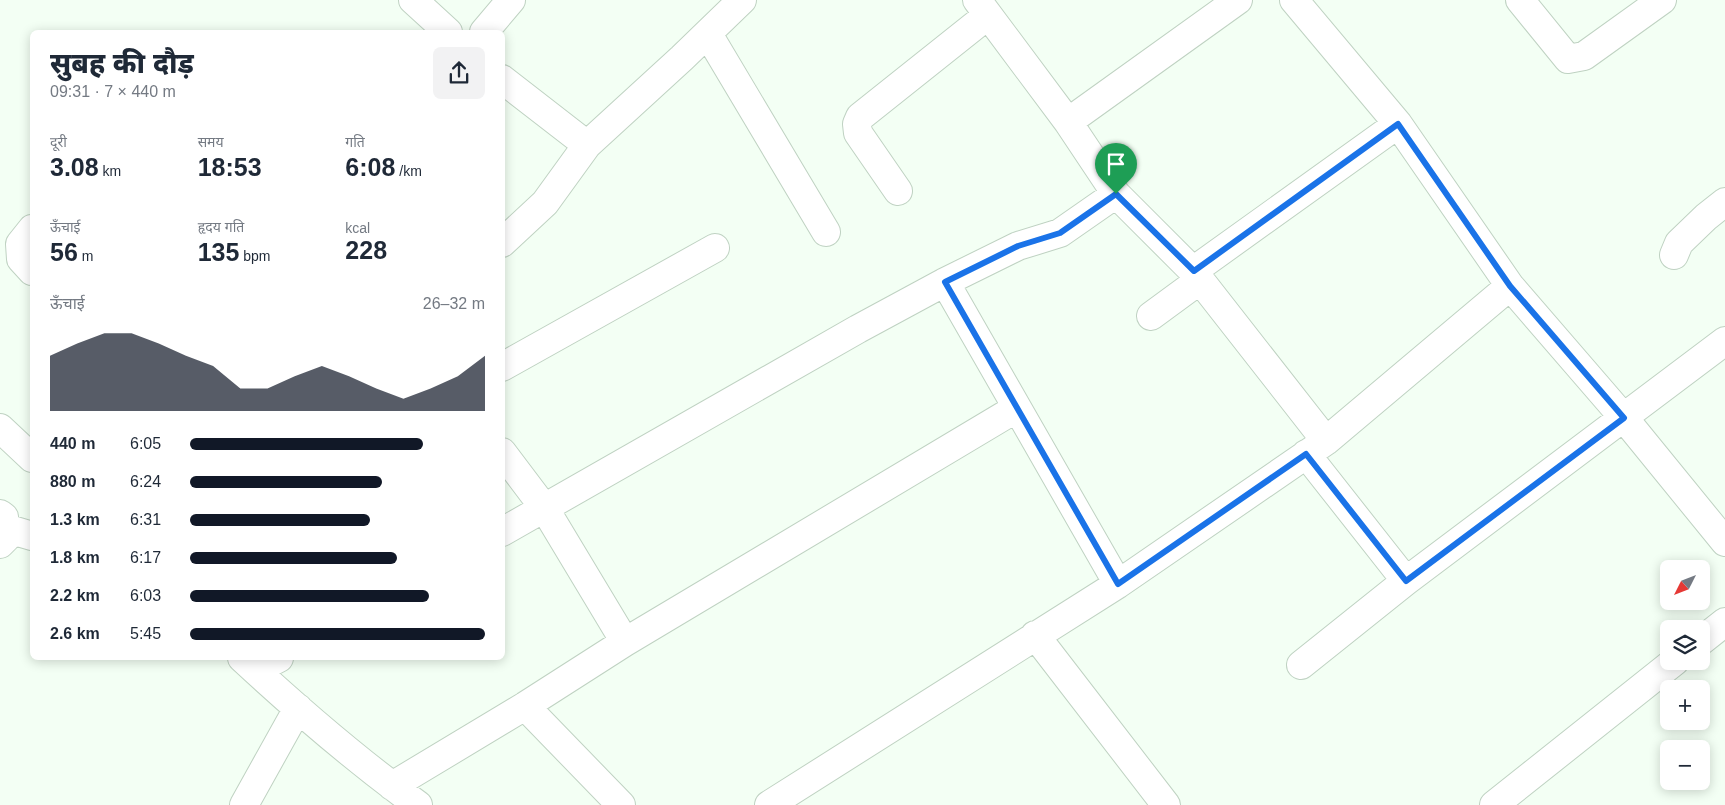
<!DOCTYPE html>
<html lang="hi">
<head>
<meta charset="utf-8">
<style>
	body { margin:0; font-family:Arial,"Noto Sans Devanagari",sans-serif; background:#f2f2f3; color:#1f2937; height:100vh; display:flex; flex-direction:column; font-size:19px; white-space:nowrap }
	* { box-sizing:border-box; margin:0 }
	p { font-size:16px; color:#747a83 }
	.icon { flex:none; width:28px; height:28px; fill:none; stroke:currentColor; stroke-width:2; stroke-linecap:round; stroke-linejoin:round }
	.map { position:relative; flex:1; overflow:hidden }
	.panel { position:absolute; left:30px; top:30px; width:475px; height:630px; display:flex; flex-direction:column; background:#fff; border-radius:8px; box-shadow:0 2px 12px #0003 }
	.panel>* { flex:none }
	.needle { width:32px; rotate:228deg }
	.controls { position:absolute; left:1660px; top:560px; display:grid; gap:10px }
	.controls a { display:grid; place-items:center; width:50px; height:50px; border-radius:8px; background:#fff; box-shadow:0 2px 12px #0003; font-size:25px }
	.pin { position:absolute; display:grid; place-items:center; width:42px; height:42px; color:#fff; margin:-51px -21px; border-radius:50% 50% 50% 0; rotate:-45deg; box-shadow:0 0 5px #0007 }
	.pin .icon { rotate:45deg }
	.round { display:grid; place-items:center; flex:none; width:52px; height:52px; border-radius:8px; background:#f2f2f3 }
	.head { display:flex; align-items:center; justify-content:space-between; height:85px; padding:0 20px }
	h1 { font-size:28px; font-weight:800; line-height:38px }
	.stats { display:grid; grid-template-columns:repeat(3,1fr); gap:8px; height:85px; padding:5px 20px }
	.stats div { display:grid; align-content:center }
	.stats b { font-size:25px; font-weight:800 }
	.stats small { font-size:14px; font-weight:400 }
	.stats p { font-size:14px }
	.chart { height:140px; padding:10px 20px }
	.chart p { display:flex; justify-content:space-between }
	.chart svg { width:100%; height:90px; margin-top:5px; fill:#111827; opacity:.7 }
	ul { padding:0 20px; list-style:none; font-size:16px }
	li { display:grid; grid-template-columns:80px 60px 1fr; align-items:center; height:38px }
	li i { height:12px; border-radius:6px; background:#111827 }
	.map>svg:first-child { display:block }
</style>
</head>
<body>
<div class="map">
<svg width="1725" height="805" viewBox="0 0 1725 805">
	<rect width="100%" height="100%" fill="#f3fff4"/>
	<g fill="none" stroke-linecap="round" stroke-linejoin="round">
		<defs>
			<path id="minor" d="M413,0L448,32
				M977,0L1068,122L1116,194L1193,271L1326,441
				M1294,0L1398,124L1510,286L1624,418L1725,542
				M1520,0L1568,59L1584,56L1662,0
				M484,32L511,0
				M708,34L826,232
				M502,79L587,145L545,203L502,243
				M1068,122L1238,0
				M587,145L682,58L742,0
				M898,191L858,133L857,124L860,117L988,15
				M32,229L20,244L21,259L32,271
				M1674,255L1679,243L1706,217L1725,202
				M1193,271L1398,124
				M945,282L1118,584
				M1151,316L1200,280
				M502,367L715,248
				M0,428L32,458
				M502,452L545,509L625,642
				M1306,454L1406,581
				M0,514L4,517L6,538L0,544
				M5,528L32,536
				M502,532L858,329L945,282L1018,246L1060,233L1116,194
				M1035,635L1166,805
				M1701,641L1725,622
				M242,658C298,710 356,760 418,805
				M1301,665L1406,581L1725,341
				M256,670L279,658
				M525,706L621,805
				M392,786L525,706L625,642L1017,408
				M244,805L298,708
				M769,805L1118,584L1326,441L1510,286
				M1494,805L1675,661"/>
		</defs>
		<use href="#minor" stroke="#bfd2c2" stroke-width="30"/>
		<use href="#minor" stroke="#fff" stroke-width="28"/>
	</g>
	<g fill="none" stroke-linecap="round" stroke-linejoin="round">
		<defs>
			<path id="route" d="M1398,124L1510,286L1624,418L1406,581L1306,454L1118,584L945,282L1018,246L1060,233L1116,194L1194,271Z"/>
		</defs>
		<use href="#route" stroke="#fff" stroke-width="10"/>
		<use href="#route" stroke="#1a73e8" stroke-width="6"/>
	</g>
</svg>
<div class="controls">
<a><svg class="needle" viewBox="-14 -14 28 28"><path d="M0-13l5 13h-10z" fill="#e53935"/><path d="M0 13l5-13h-10z" fill="#747a83"/></svg></a>
<a><svg class="icon" aria-label="layers" viewBox="0 0 24 24"><path d="M12 4l9 5-9 5-9-5zM3 14l9 5 9-5"/></svg></a>
<a>+</a>
<a>−</a>
</div>
<div class="pin" style="left:1116px;top:194px;background:#1e9e55"><svg class="icon" aria-label="arrive" viewBox="0 0 24 24"><path d="M6 21V4h12l-3 4 3 4H6"/></svg></div>
<section class="panel">
<div class="head"><div><h1>सुबह की दौड़</h1><p>09:31 · 7 × 440 m</p></div><a class="round"><svg class="icon" aria-label="share" viewBox="0 0 24 24"><path d="M12 15V3M7 8l5-5 5 5M5 13v7h14v-7"/></svg></a></div>
<div class="stats">
<div><p>दूरी</p><b>3.08<small> km</small></b></div>
<div><p>समय</p><b>18:53</b></div>
<div><p>गति</p><b>6:08<small> /km</small></b></div>
</div>
<div class="stats">
<div><p>ऊँचाई</p><b>56<small> m</small></b></div>
<div><p>हृदय गति</p><b>135<small> bpm</small></b></div>
<div><p>kcal</p><b>228</b></div>
</div>
<div class="chart"><p><span>ऊँचाई</span>26–32 m</p>
<svg viewBox="0 0 160 44" preserveAspectRatio="none"><path d="M0 44V17L10 11L20 6L30 6L40 11L50 17L60 22L70 33L80 33L90 27L100 22L110 27L120 33L130 38L140 33L150 27L160 17V44z"/></svg>
</div>
<ul>
<li><b>440 m</b>6:05<i style="width:79%"></i></li>
<li><b>880 m</b>6:24<i style="width:65%"></i></li>
<li><b>1.3 km</b>6:31<i style="width:61%"></i></li>
<li><b>1.8 km</b>6:17<i style="width:70%"></i></li>
<li><b>2.2 km</b>6:03<i style="width:81%"></i></li>
<li><b>2.6 km</b>5:45<i style="width:100%"></i></li>
</ul>
</section>
</div>
</body>
</html>
